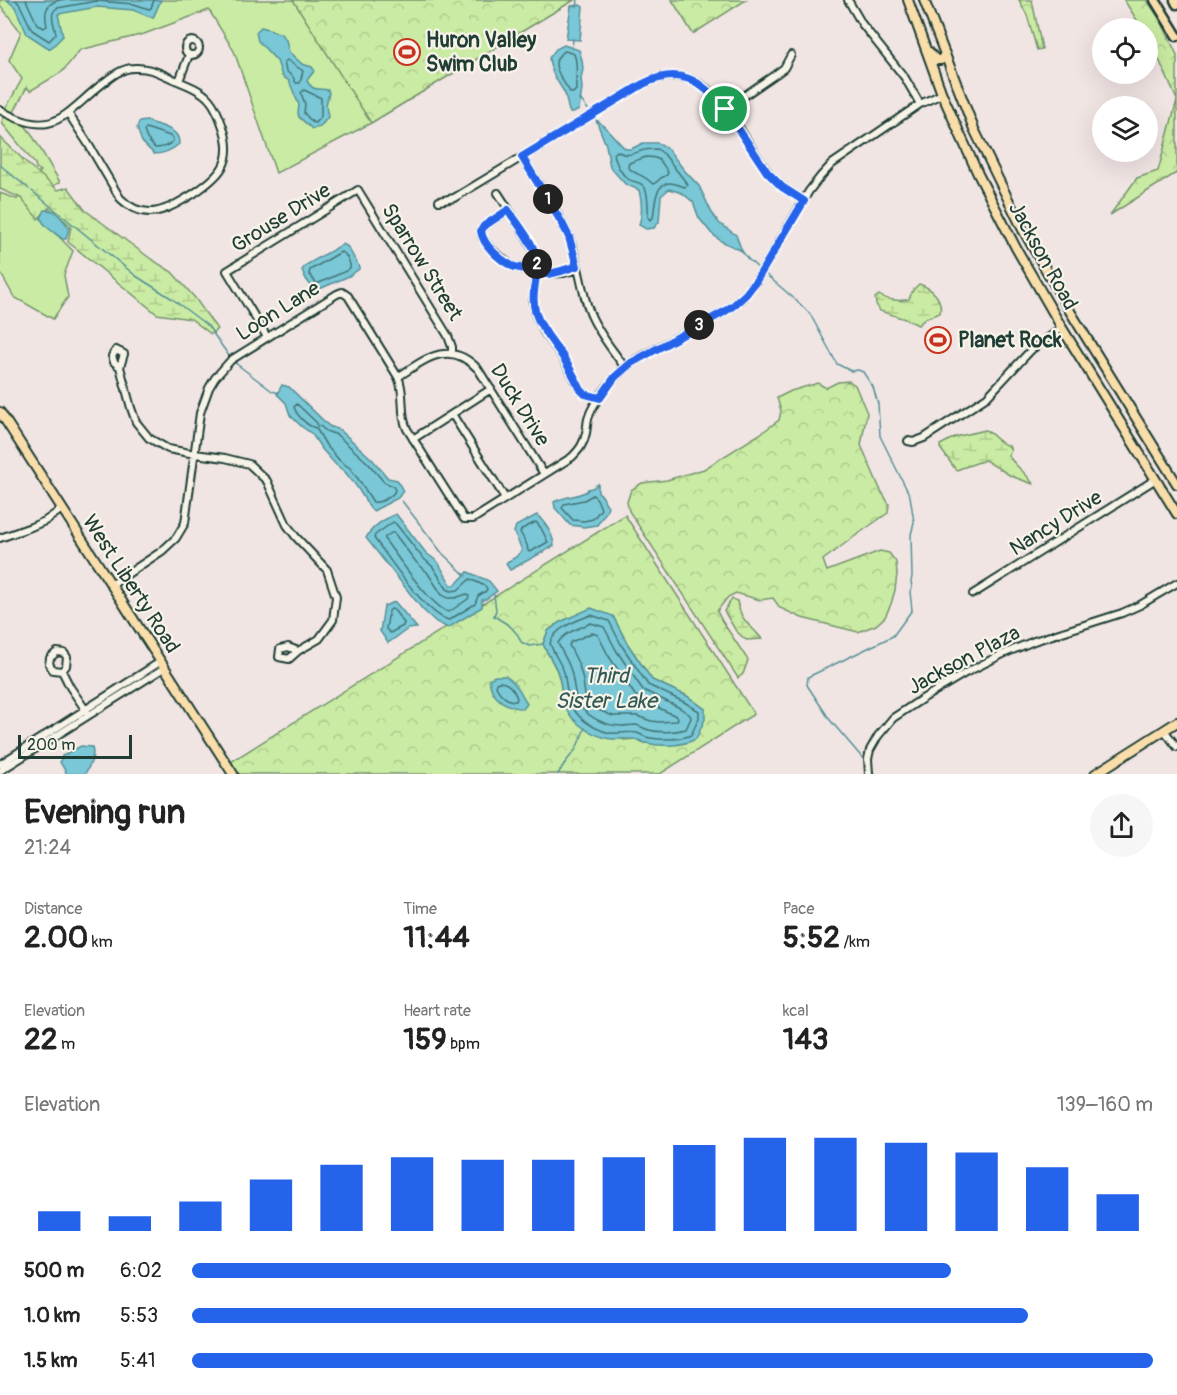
<!DOCTYPE html>
<html lang="en">
<head>
<meta charset="utf-8">
<style>
	body { margin:0; font-family:Pangolin,sans-serif; background:#f6f6f6; color:#222; height:100vh; display:flex; flex-direction:column; font-size:22px; white-space:nowrap }
	* { box-sizing:border-box; margin:0 }
	p { font-size:20px; color:#767676 }
	.icon { flex:none; width:33px; height:33px; fill:none; stroke:currentColor; stroke-width:2; stroke-linecap:round; stroke-linejoin:round }
	.map { position:relative; height:774px; overflow:hidden }
	.sheet { display:flex; flex-direction:column; background:#fff; flex:1 }
	.sheet>* { flex:none }
	.tools { position:absolute; left:1092px; top:18px; display:grid; gap:12px }
	.tools a { display:grid; place-items:center; width:66px; height:66px; border-radius:50%; background:#fff; box-shadow:0 6px 24px #0002; font-size:30px }
	.scale { position:absolute; left:18px; bottom:15px; width:114px; box-sizing:border-box; padding-left:6px; border:3px solid #1f3d34; border-top:0; font-size:16px; line-height:21px; white-space:nowrap; color:#1f3d34; -webkit-text-stroke:4px #f7f3e8; paint-order:stroke }
	.pin { position:absolute; display:grid; place-items:center; width:51px; height:51px; color:#fff; margin:-26px; border:3px solid #fff; border-radius:50%; box-shadow:0 2px 6px #0007 }
	.km { position:absolute; width:30px; height:30px; margin:-15px; border-radius:50%; background:#222; color:#fff; font-size:16px; line-height:30px; text-align:center }
	.round { display:grid; place-items:center; flex:none; width:63px; height:63px; border-radius:32px; background:#f6f6f6 }
	.overview { display:flex; align-items:center; justify-content:space-between; height:102px; padding:0 24px }
	h1 { font-size:33px; font-weight:700; line-height:45px }
	.stats { display:grid; grid-template-columns:repeat(3,1fr); gap:9px; height:102px; padding:6px 24px }
	.stats div { display:grid; align-content:center }
	.stats b { font-size:30px; font-weight:700 }
	.stats small { font-size:16px; font-weight:400 }
	.stats p { font-size:16px }
	.chart { height:168px; padding:12px 24px }
	.chart p { display:flex; justify-content:space-between }
	.chart svg { width:100%; height:108px; margin-top:6px; stroke:#2563eb; stroke-width:6 }
	ul { padding:0 24px; list-style:none; font-size:20px }
	li { display:grid; grid-template-columns:96px 72px 1fr; align-items:center; height:45px }
	li i { height:15px; border-radius:8px; background:#2563eb }
	.map>svg:first-child { display:block }
</style>
</head>
<body>
<div class="map">
<svg width="1177" height="774" viewBox="0 0 1177 774">
	<defs>
		<pattern id="forest-crowns" width="20" height="18" patternUnits="userSpaceOnUse" patternTransform="scale(1.5)"><rect width="20" height="18" fill="#caeba3"/><path d="M2 6a3 3 0 1 1 6 0M12 15a3 3 0 1 1 6 0" fill="none" stroke="#adca8d"/></pattern>
		<pattern id="wetland-marsh" width="20" height="14" patternUnits="userSpaceOnUse" patternTransform="scale(1.5)"><rect width="20" height="14" fill="#caeba3"/><path d="M1 5h8M5 5V1M11 12h8M15 12V8" fill="none" stroke="#adca8d"/></pattern>
	</defs>
	<rect width="100%" height="100%" fill="#f1e5e4"/>
	<filter id="ink" filterUnits="userSpaceOnUse"><feTurbulence type="fractalNoise" baseFrequency=".0167" numOctaves="2"/><feDisplacementMap in="SourceGraphic" scale="12" xChannelSelector="R" yChannelSelector="G"/><feConvolveMatrix kernelMatrix="1 2 1 2 8 2 1 2 1" color-interpolation-filters="sRGB"/></filter>
	<g filter="url(#ink)">
		<path fill="#caeba3" stroke="#74946c" stroke-width="1.5" d="M0,0H574L371,123L276,173L234,51L209,10L144,34L80,50L62,72L30,91L27,87L14,112L31,133L60,182L26,203L73,251L64,275L68,297L53,319L14,297L0,272V193L17,199L41,171L36,168L35,164L2,123L6,108L22,79L9,60L21,32L0,5Z"/>
		<path fill="url(#forest-crowns)" stroke="#74946c" stroke-width="1.5" fill-rule="evenodd" d="M293,0H574L371,123Z
			M672,0H746L693,34Z
			M1019,0H1032L1042,49L1037,50L1027,15Z
			M1124,0H1147L1161,21L1177,55V174L1176,173L1110,215L1137,178L1158,171L1177,100L1153,46L1148,37V28H1142Z
			M849,381L855,385L867,413L861,445L880,489L889,504L888,513C866,528 844,544 823,560L827,571L880,551L889,553L896,562L897,574L895,590L891,604L885,617L876,625L858,632L802,618L780,608L773,598L760,600L736,593L728,597L717,611L722,621L748,660L743,674L738,678L629,511L627,502L631,490L642,483L667,480L704,469L760,434L779,420L781,411L777,398L791,391L818,383L826,388L838,382Z
			M625,515L754,714L660,774H236L229,763ZM613,616L627,643L652,680L687,696L705,709L672,745L645,743L636,739L624,740L563,701L561,685L557,671L543,644L548,631L560,622Z"/>
		<path fill="url(#wetland-marsh)" stroke="#74946c" stroke-width="1.5" d="M0,137L30,166L58,190L68,187L85,210L151,259L172,272L195,298L217,329L211,334L191,319L157,314L68,242L71,226L49,208L38,219L21,198L0,189Z
			M919,284C932,288 943,299 940,313L926,318L918,325L908,320L880,311L876,304L875,298L879,295C886,300 901,302 909,299L913,290Z
			M985,430C994,434 999,444 1009,446L1011,451L1008,455C1015,466 1026,472 1033,484L1011,476L985,460L956,470L940,448V445L955,437Z
			M732,599L737,601C741,622 750,624 762,639L746,640L736,631L724,611Z"/>
		<path fill="#79c7d7" stroke="#559096" stroke-width="1.5" d="M7,0H161L153,18L133,10L97,7L58,14L63,36L50,49L27,34L15,7Z
			M580,5L583,7L580,40L566,39L571,6Z
			M261,27L269,29L283,35L286,40L289,52L302,64L312,67L314,70C313,75 309,76 307,81C314,92 317,88 328,90L329,93L326,105L328,117L320,127L312,129L299,117L298,113L299,105L289,81L282,76L277,61L258,41L256,32Z
			M564,45L579,50L582,60L583,69L581,78L582,89L579,110L573,113H570C567,107 567,100 565,94C558,80 551,76 549,58L556,49Z
			M596,120C608,127 615,140 626,149H631L643,143H658L668,149L684,170L699,186L712,213L719,223L736,235L742,251L721,241L711,233L699,218L693,202L682,193L669,189L661,196L659,222L654,228L646,229L639,225C643,213 642,202 639,190L625,184L610,167L606,145Z
			M147,121C159,126 180,128 179,144C171,151 164,154 154,154L142,142L137,128L139,122Z
			M45,210L54,211C59,215 65,222 69,228L66,239H62C55,232 44,228 41,218Z
			M343,244L348,247L359,267V269L349,276L315,291L306,279L302,270L306,265Z
			M282,385L289,387L329,426L340,430L372,459L388,478L397,480L403,491L398,498L373,511L370,508L357,487L345,472L336,465L321,448L312,434L301,426L290,415L286,403L277,394Z
			M598,484V492C605,496 603,502 608,506L606,512L597,525L584,527L570,525L555,508L554,502C565,496 577,497 587,491L588,489L592,488Z
			M396,514L426,553L438,562L451,585H455L468,572L489,581L497,591L486,599L482,600V607L448,628L436,622L423,610L366,538C372,527 384,519 396,514Z
			M537,515C545,522 554,536 554,546L510,570L506,564L507,562L516,557L522,550L514,532L516,526Z
			M395,602L417,628L408,629L388,643L380,631L384,606Z
			M591,608L613,616L627,643L652,680L687,696L705,709V719L696,739C682,746 662,747 646,743C639,742 645,742 638,740C629,737 616,741 606,738C587,733 567,719 563,700C561,691 561,682 558,673C554,663 547,653 543,644L548,631L560,622Z
			M495,676H506C516,683 521,692 527,704L523,709C505,706 491,699 489,679Z
			M81,746L92,747C95,757 90,765 85,774H67L60,762L62,756Z"/>
		<g fill="none" stroke-linecap="round" stroke-linejoin="round">
			<path stroke="#437475" stroke-width="1.5" d="M16,0L20,5L32,30L49,41L56,34C55,25 48,14 57,8L97,1L134,4L149,9L151,8L154,0
				M26,0L37,24L44,28L47,26C44,13 45,3 60,0
				M565,51L574,54C579,66 575,78 576,90L573,93L570,92C562,79 546,61 565,51Z
				M287,60L303,71L300,83H296L293,77L286,71L284,62Z
				M304,90L321,98V116L315,123L312,122L304,113L305,104L301,93Z
				M146,128L170,136L173,139V141C168,146 162,148 155,148L147,139L144,131Z
				M657,149L664,154L688,185L685,187C681,186 675,183 670,183C654,183 655,207 653,218L650,220L648,217C648,208 649,197 645,188C641,181 634,183 628,179C620,173 616,163 614,154L617,151C627,157 631,154 641,151C646,149 652,149 657,149Z
				M646,157C661,157 660,161 668,172L667,175L661,178L654,184C651,183 649,181 647,179C640,174 634,174 628,167L629,163Z
				M341,252C346,253 351,263 350,268L346,271L319,283H316L309,274L310,270Z
				M297,404L317,423V426H320L326,431L337,435L368,463L384,482L393,486L395,490C393,497 380,503 373,502L361,483L350,468L340,461L326,445L316,428C307,426 297,416 294,407Z
				M593,495L597,499L601,509L593,519L584,521L573,520L562,508L564,504L584,500Z
				M393,522L396,524L422,557L433,567L447,589L451,591L458,590L470,579L485,586L487,589L486,591L478,596L475,604L449,620C427,616 389,558 374,538L375,535Z
				M536,522L541,528L548,542L530,552L528,551L527,545L520,532L522,529Z
				M391,533H394L416,562L427,572L442,595L448,598H455L467,594L469,596L468,599L449,612C432,608 397,556 385,540V537Z
				M391,609L394,610L404,623L403,626L390,633L386,629L389,611Z
				M591,615L609,621L622,646L648,685L684,702L699,711V718L691,735C681,740 657,740 646,737C643,736 640,734 637,733C629,731 619,734 610,733C593,729 573,716 569,699C566,690 566,681 564,672C560,662 553,653 550,643C556,627 576,621 591,615Z
				M591,623L604,627L616,650L643,690L680,708L690,715L691,718L686,729C675,732 660,733 649,730C644,729 641,726 636,725C631,725 627,726 622,726C605,726 583,716 577,699C573,689 574,678 570,668C567,659 561,651 558,643C565,632 580,628 591,623Z
				M592,633L598,635L608,655L635,695L642,700L676,716L678,718L677,721L659,722L651,721L637,716H613L596,709L589,704L585,695L583,680L579,665L569,645L571,642Z
				M499,682C508,682 514,690 517,698L516,701C508,702 499,694 496,686V683Z"/>
			<path stroke="#559096" stroke-width="1.5" d="M577,7L578,0
				M572,49L573,39
				M580,99L590,112
				M0,165L29,189
				M32,191L136,276L171,298L208,326L229,356
				M742,251L748,259L759,269
				M763,272L797,301L810,314L837,364L851,371L858,370L863,372L873,387L878,404L880,436L910,496L914,522L911,535L912,576L911,582L912,587L910,592L912,610L893,636L808,677L807,685L830,720L865,761
				M234,362L272,391L279,393
				M402,501L442,553L466,576
				M494,595L496,610L494,616L510,626L518,635L521,642L529,646L543,644
				M872,769L875,774
				M558,774L565,763L576,749L585,728"/>
			<defs>
				<path id="minor" d="M848,0L862,24L905,78L920,104
					M185 48a7 7 0 1 1 14 0a7 7 0 1 1-14 0Z
					M179,81L189,55
					M725,109L776,74L784,68L791,55
					M0,110C53,140 62,116 102,84C112,76 122,68 134,68C149,67 160,73 173,79C185,84 200,89 209,99C216,107 220,118 223,127C235,162 220,176 193,194C167,210 145,223 120,198L87,142L68,113
					M522,157C537,183 558,210 569,237C579,261 580,288 590,313C598,333 613,350 625,368
					M498,193L525,235L533,250L537,261L533,302L536,316L544,332L561,355L581,390L585,394L600,398
					M439,201L454,198L643,84C710,51 736,130 768,172C777,185 790,192 804,201
					M509,210L484,226L481,231L482,237L490,248L512,266L541,274L564,273L578,269
					M267,337L227,271L358,190L448,336L452,347V353
					M120,367L114,362L112,356L116,350L124,354L120,367L131,408L136,422L149,438L168,449L195,454L225,458L249,464L267,481L287,525L296,537L327,570L336,597L333,620L319,639L298,651L288,647L280,649L279,657L289,659L298,651
					M398,377C425,359 450,339 478,369L544,474
					M452,414L505,498
					M413,439L491,389
					M908,441L913,442L924,438L987,397L1031,350L1062,328
					M0,538L31,527L45,521L62,509
					M111,585L162,551L176,538L185,523L200,413L209,388L215,378L231,360L337,294L342,292L348,296L398,377C406,394 399,412 407,429L464,519H473L572,457C579,450 584,444 586,433C587,428 587,423 588,419C593,400 619,371 635,360L724,312C737,304 747,294 756,281L809,191L820,177L832,164L920,104L942,94
					M973,594L1156,479
					M57,652L64,653L67,657L66,666L62,671L53,670L49,664L50,658Z
					M62,671L70,687L87,712
					M1164,730L1177,747
					M0,764L160,662
					M0,771L164,668
					M869,774L868,759L870,750L878,736L893,718L922,699L967,672L1003,654L1034,641L1122,613L1140,605L1177,583"/>
				<path id="major" d="M908,0L942,94L978,174L1016,248L1062,328L1177,514
					M924,0L974,129L1023,230L1068,308L1177,484
					M929,52L936,60H941L945,54
					M0,412L233,774
					M1095,774L1177,722"/>
				<path id="highway" d="M1155,0L1177,36
					M1175,0L1177,4"/>
			</defs>
			<use href="#minor" stroke="#1f3d34" stroke-width="10"/>
			<use href="#major" stroke="#1f3d34" stroke-width="12"/>
			<use href="#highway" stroke="#1f3d34" stroke-width="13"/>
			<use href="#minor" stroke="#f7f3e8" stroke-width="6"/>
			<use href="#major" stroke="#f9deab" stroke-width="8"/>
			<use href="#highway" stroke="#f9deab" stroke-width="8"/>
		</g>
	</g>
	<g fill="none" stroke-linecap="round" stroke-linejoin="round" filter="url(#ink)">
		<defs>
			<path id="route" d="M725,109C701,80 680,66 643,84L522,157L562,223L569,237L577,266C566,269 556,274 545,274C537,274 543,273 535,271C528,269 520,269 512,266C499,259 483,245 481,231L484,226L508,210C517,223 537,247 537,263C537,281 530,297 536,314C541,329 552,341 561,354C568,365 575,378 581,390L585,394L600,398L615,377L631,363L724,312L734,305L746,294L756,281L804,201L782,187L767,172L725,109"/>
		</defs>
		<use href="#route" stroke="#fff" stroke-width="12"/>
		<use href="#route" stroke="#2563eb" stroke-width="8"/>
	</g>
	<defs>
		<symbol id="stadium-ring" viewBox="-11 -11 22 22"><circle r="9.5" fill="#f7f3e8" stroke="#c8321e" stroke-width="1.5"/><path d="M0-5a6.5 5 0 1 0 0 10a6.5 5 0 1 0 0-10ZM-3.5-1.8h7v3.6h-7Z" fill="#c8321e"/></symbol>
	</defs>
	<g fill-rule="evenodd">
		<use href="#stadium-ring" x="392" y="37" width="30" height="30"/>
		<use href="#stadium-ring" x="923" y="325" width="30" height="30"/>
	</g>
	<g text-anchor="middle" dominant-baseline="central" stroke-width="4.5" stroke-linejoin="round" paint-order="stroke">
		<g font-size="21" font-weight="bold" fill="#1f3d34" stroke="#f7f3e8" text-anchor="start">
			<text x="426" y="40">Huron Valley<tspan x="426" dy="24">Swim Club</tspan></text>
			<text x="958" y="340">Planet Rock</text>
		</g>
		<g font-size="21" fill="#1f3d34" stroke="#f7f3e8">
			<text transform="translate(281 218) rotate(-32)">Grouse Drive</text>
			<text transform="translate(1043 256) rotate(61)">Jackson Road</text>
			<text transform="translate(422 262) rotate(58)">Sparrow Street</text>
			<text transform="translate(278 311) rotate(-32)">Loon Lane</text>
			<text transform="translate(520 405) rotate(58)">Duck Drive</text>
			<text transform="translate(1056 523) rotate(-32)">Nancy Drive</text>
			<text transform="translate(131 584) rotate(57)">West Liberty Road</text>
			<text transform="translate(964 660) rotate(-28)">Jackson Plaza</text>
		</g>
		<g font-size="22" font-style="italic" fill="#315955" stroke="#f7f3e8">
			<text x="606" y="676">Third<tspan x="606" dy="25">Sister Lake</tspan></text>
		</g>
	</g>
</svg>
<div class="tools">
<a><svg class="icon" aria-label="locate" viewBox="0 0 24 24"><circle cx="12" cy="12" r="6"/><path d="M12 2v4M12 18v4M2 12h4M18 12h4"/></svg></a>
<a><svg class="icon" aria-label="layers" viewBox="0 0 24 24"><path d="M12 4l9 5-9 5-9-5zM3 14l9 5 9-5"/></svg></a>
</div>
<div class="scale">200 m</div>
<div class="pin" style="left:725px;top:109px;background:#1e9e55"><svg class="icon" aria-label="arrive" viewBox="0 0 24 24"><path d="M6 21V4h12l-3 4 3 4H6"/></svg></div>
<b class="km" style="left:548px;top:199px">1</b>
<b class="km" style="left:537px;top:264px">2</b>
<b class="km" style="left:699px;top:325px">3</b>
</div>
<section class="sheet">
<div class="overview"><div><h1>Evening run</h1><p>21:24</p></div><a class="round"><svg class="icon" aria-label="share" viewBox="0 0 24 24"><path d="M12 15V3M7 8l5-5 5 5M5 13v7h14v-7"/></svg></a></div>
<div class="stats">
<div><p>Distance</p><b>2.00<small> km</small></b></div>
<div><p>Time</p><b>11:44</b></div>
<div><p>Pace</p><b>5:52<small> /km</small></b></div>
</div>
<div class="stats">
<div><p>Elevation</p><b>22<small> m</small></b></div>
<div><p>Heart rate</p><b>159<small> bpm</small></b></div>
<div><p>kcal</p><b>143</b></div>
</div>
<div class="chart"><p><span>Elevation</span>139–160 m</p>
<svg viewBox="0 0 160 44" preserveAspectRatio="none"><path d="M5 44V36M15 44V38M25 44V32M35 44V23M45 44V17M55 44V14M65 44V15M75 44V15M85 44V14M95 44V9M105 44V6M115 44V6M125 44V8M135 44V12M145 44V18M155 44V29"/></svg>
</div>
<ul>
<li><b>500 m</b>6:02<i style="width:79%"></i></li>
<li><b>1.0 km</b>5:53<i style="width:87%"></i></li>
<li><b>1.5 km</b>5:41<i style="width:100%"></i></li>
</ul>
</section>
</body>
</html>
